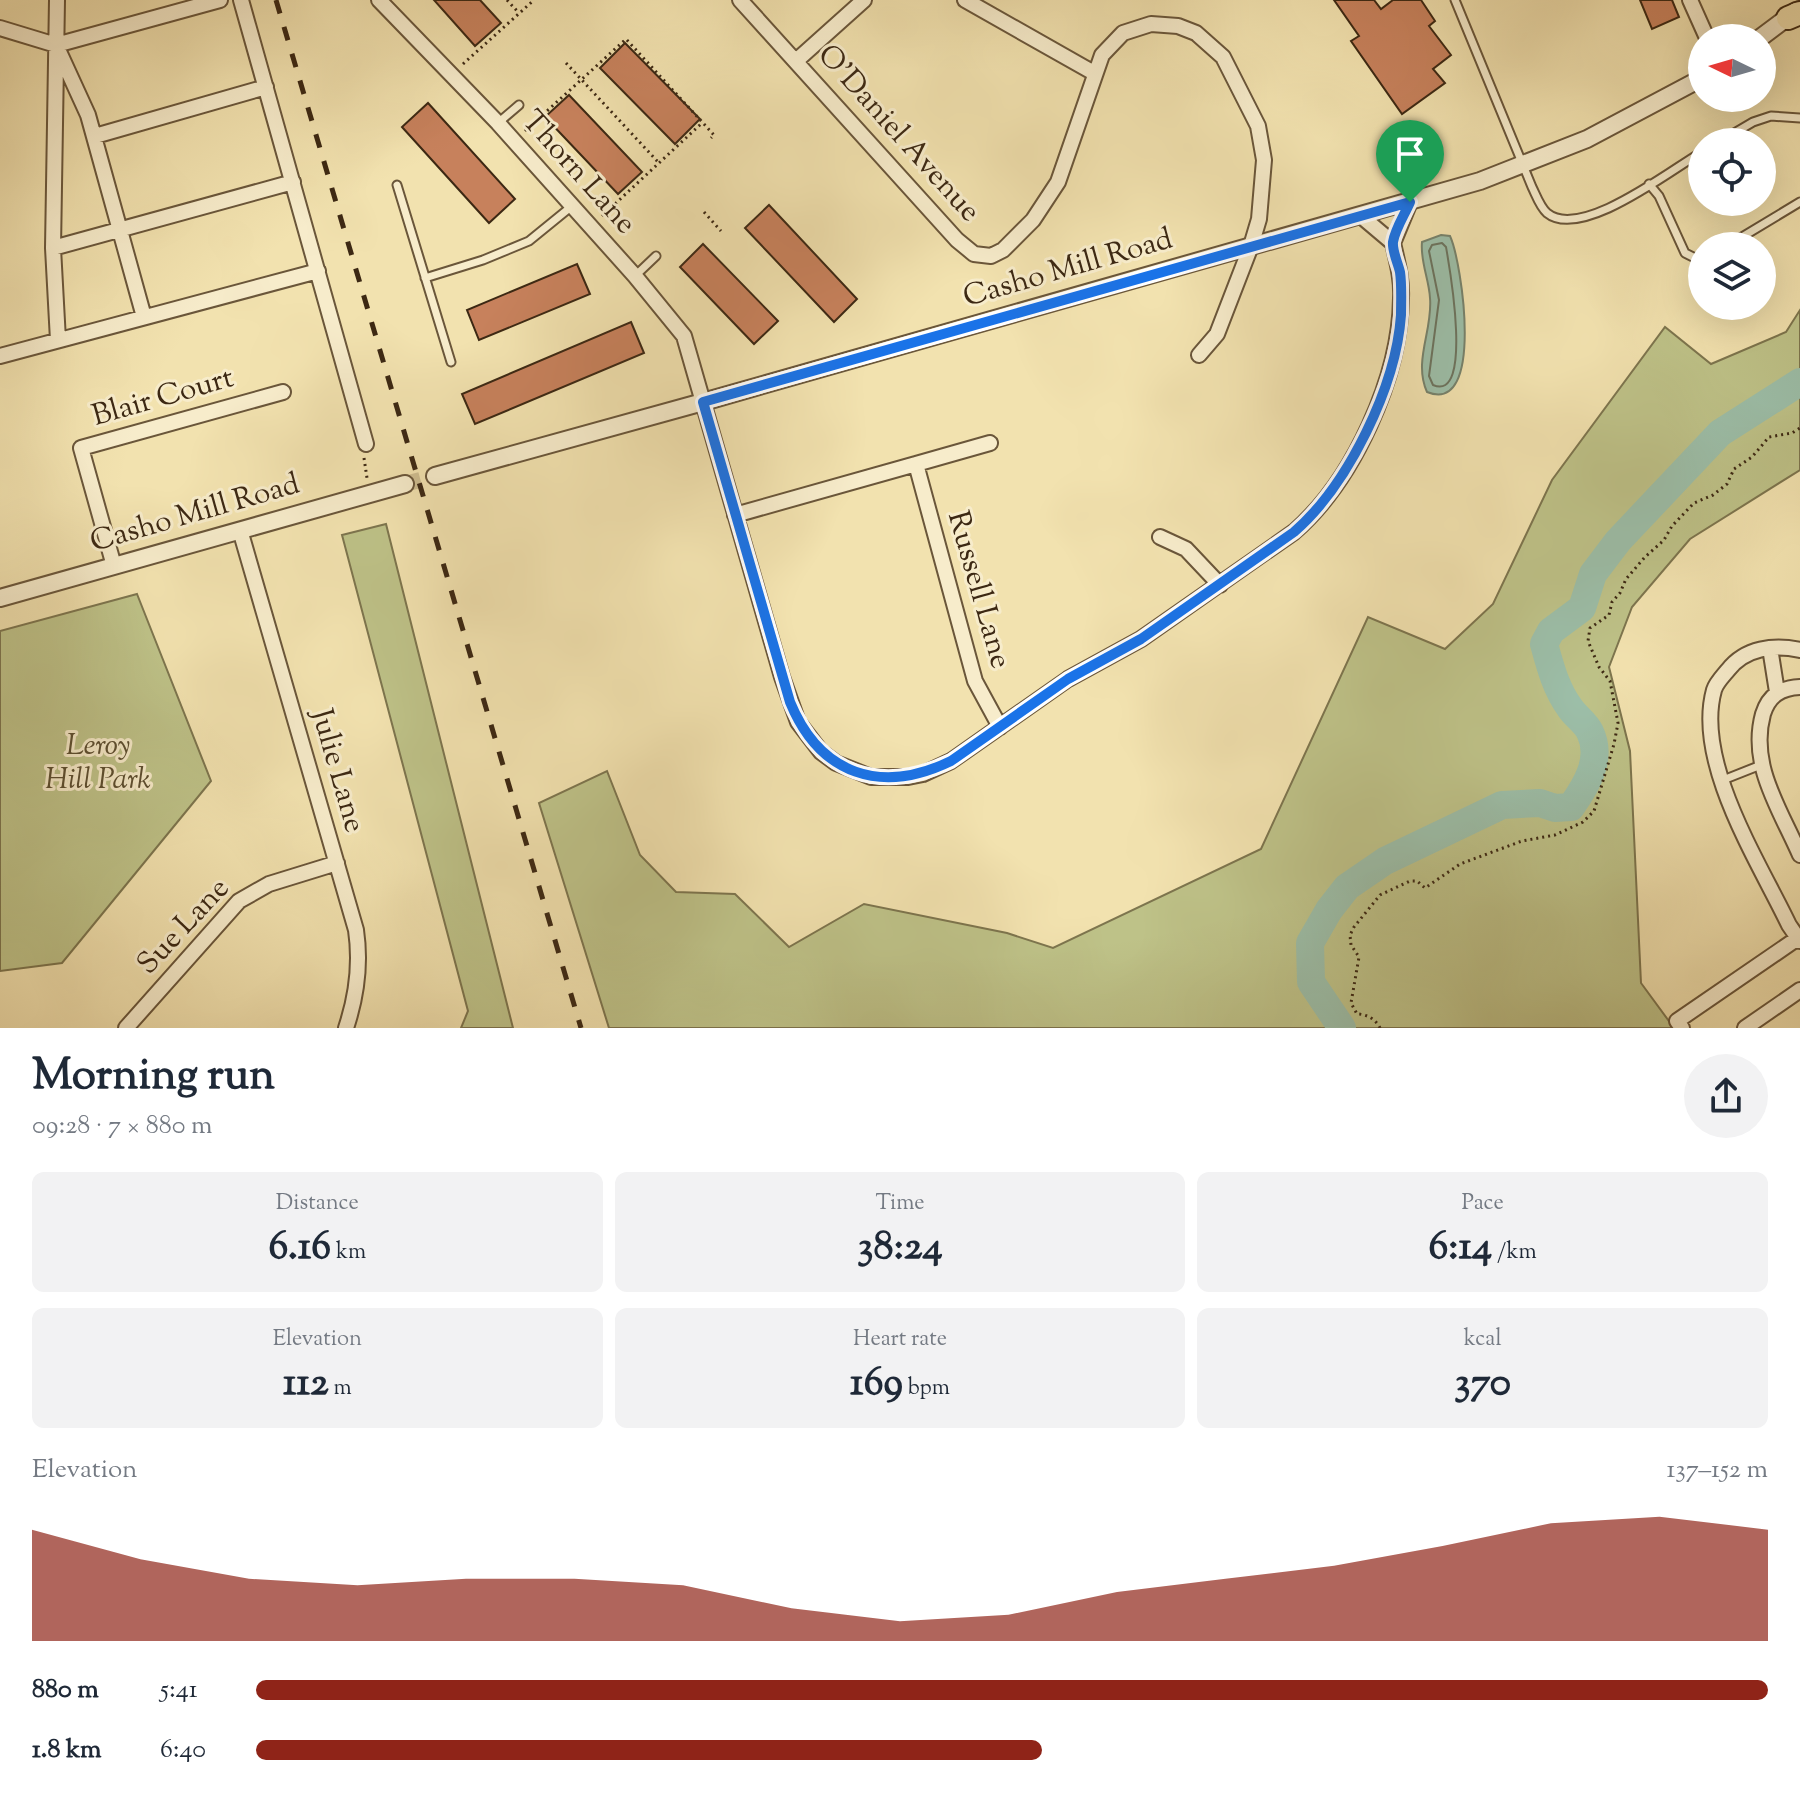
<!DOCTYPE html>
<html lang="en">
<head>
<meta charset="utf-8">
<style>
	body { margin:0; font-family:"Sorts Mill Goudy",serif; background:#f2f2f3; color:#1f2937; height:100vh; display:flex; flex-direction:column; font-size:30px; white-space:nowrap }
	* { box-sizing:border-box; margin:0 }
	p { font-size:26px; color:#747a83 }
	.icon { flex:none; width:44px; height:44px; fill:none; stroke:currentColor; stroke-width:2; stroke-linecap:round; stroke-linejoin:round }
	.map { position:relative; height:1028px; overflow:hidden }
	.side { display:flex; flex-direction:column; background:#fff; flex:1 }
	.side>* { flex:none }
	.needle { width:52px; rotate:275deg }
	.tools { position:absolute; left:1688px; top:24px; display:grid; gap:16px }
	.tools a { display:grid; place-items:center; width:88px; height:88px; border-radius:50%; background:#fff; box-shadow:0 8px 32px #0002; font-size:40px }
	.pin { position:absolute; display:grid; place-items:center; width:68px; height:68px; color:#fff; margin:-82px -34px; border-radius:50% 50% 50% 0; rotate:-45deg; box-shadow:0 0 8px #0007 }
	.pin .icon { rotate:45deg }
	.round { display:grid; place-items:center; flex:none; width:84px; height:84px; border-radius:42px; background:#f2f2f3 }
	.head { display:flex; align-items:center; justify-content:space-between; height:136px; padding:0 32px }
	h1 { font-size:44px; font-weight:800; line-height:60px }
	.figures { display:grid; grid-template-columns:repeat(3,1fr); gap:12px; height:136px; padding:8px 32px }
	.figures div { display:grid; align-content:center; border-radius:12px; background:#f2f2f3; text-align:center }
	.figures b { font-size:40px; font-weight:800 }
	.figures small { font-size:22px; font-weight:400 }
	.figures p { font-size:22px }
	.chart { height:224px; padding:16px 32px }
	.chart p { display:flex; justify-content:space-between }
	.chart svg { width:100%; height:144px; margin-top:8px; fill:#8f2418; opacity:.7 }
	ul { padding:0 32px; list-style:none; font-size:26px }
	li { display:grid; grid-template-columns:128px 96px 1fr; align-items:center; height:60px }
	li i { height:20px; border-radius:10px; background:#8f2418 }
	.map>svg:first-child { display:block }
</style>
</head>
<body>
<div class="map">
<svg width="1800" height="1028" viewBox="0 0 1800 1028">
	<rect width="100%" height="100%" fill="#f2e2af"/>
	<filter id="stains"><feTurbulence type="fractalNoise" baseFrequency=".0025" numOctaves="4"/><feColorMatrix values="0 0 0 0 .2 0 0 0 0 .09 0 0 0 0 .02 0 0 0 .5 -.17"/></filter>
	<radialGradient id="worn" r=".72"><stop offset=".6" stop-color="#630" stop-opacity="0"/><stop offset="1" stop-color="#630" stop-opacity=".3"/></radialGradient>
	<path fill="#bec288" stroke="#7d754e" stroke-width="2" d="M1800,310V470L1690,539L1632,607L1609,667L1630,751L1641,983L1674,1028H609L539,803L607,771L640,855L676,892L735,894L789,947L864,904L1007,933L1053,948L1261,849L1368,617L1445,649L1493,604L1552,480L1665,327L1711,364L1786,332Z
		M386,524L513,1028H461L468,1011L342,535Z
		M137,594L211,781L62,963L0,971V631Z"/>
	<path fill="#9cbea8" stroke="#76826c" stroke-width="2" d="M1441,235L1450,236C1462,262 1485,416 1427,392C1413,361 1433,330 1430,298C1429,279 1420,261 1422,242Z"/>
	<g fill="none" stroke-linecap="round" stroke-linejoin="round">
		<path stroke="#6c735e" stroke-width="2" d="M1442,243L1446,247C1449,264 1474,403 1433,385L1429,376L1439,300L1429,251L1432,245Z"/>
		<path stroke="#9cbea8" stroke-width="28" d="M1342,1028L1311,982L1310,943L1329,910L1347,887L1385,861L1502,805L1540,803L1555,808L1571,807C1586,786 1603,759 1590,732C1586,723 1575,716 1570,708C1556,689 1550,666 1544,644L1551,631L1582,608L1593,574L1618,541L1720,433L1800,382"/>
	</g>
	<path fill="#c7815c" stroke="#3c2813" stroke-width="2" d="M434,0H480L501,23L475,46Z
		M1334,0H1374L1381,9L1393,0H1421L1435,21L1429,26L1451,55L1433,69L1445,83L1402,114L1351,41L1359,36Z
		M1640,0H1672L1679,17L1652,29Z
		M625,43L700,119L675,144L600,68Z
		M569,95L642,172L618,194L545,117Z
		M428,103L515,199L489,223L402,127Z
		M769,205L857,299L834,322L745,228Z
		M703,244L778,321L754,344L680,267Z
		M577,264L590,294L479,340L467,310Z
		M631,322L644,353L475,424L462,394Z"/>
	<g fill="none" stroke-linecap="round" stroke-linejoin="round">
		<path stroke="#cebd90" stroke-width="16" stroke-dasharray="16 8" stroke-linecap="butt" d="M405,484L435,476"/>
		<defs>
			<path id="service" d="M1455,0L1532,187C1536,195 1540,207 1547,213C1581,241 1672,169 1702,152
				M498,123L519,105
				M1719,142L1753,122L1771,116L1800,118
				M1649,184L1659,196L1685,253L1697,259L1702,258
				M397,185L451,362
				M1727,246L1800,202
				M635,276L656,256
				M425,278L483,260L529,241L572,206
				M1723,780L1761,765"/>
			<path id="minor" d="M57,0L53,248L58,340
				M241,0L366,444
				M379,0L498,123L635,276L684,336L782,677L798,722L821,752L836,763L871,777H908L923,774L951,761L1068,679L1141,639L1294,532C1354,480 1400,377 1401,298C1402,279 1397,261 1393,243
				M740,0L957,240L974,254L991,256L1003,250L1033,220L1058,182L1102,55L1123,33L1151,24L1178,26L1196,33L1223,57L1258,126L1264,160L1259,219L1251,246L1217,334L1199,355
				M965,0L1094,73
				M1690,0L1707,38
				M0,28L56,45L88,115L144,317
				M56,45L220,0
				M796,61L864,0
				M95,136L266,87
				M1361,216L1393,243L1410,202
				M53,248L293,182
				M0,356L318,271
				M916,464L990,443
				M735,515L916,464L975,681L1000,727
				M240,530L356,930C361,964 357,995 346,1028
				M1160,537L1186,549L1220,585
				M114,566L81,448L283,392
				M1770,648L1777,692
				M1800,650C1774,644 1745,648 1728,670C1723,676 1716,683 1714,690C1694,762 1759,862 1789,925L1800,941
				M1800,687C1781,688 1769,695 1763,714C1749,765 1780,809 1800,855
				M126,1028L239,901L269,884L337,863
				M1682,1028L1677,1021L1798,938
				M1745,1028L1800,990"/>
			<path id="tertiary" d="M1760,38L1796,11
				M435,476L703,402L1480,181L1587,139L1702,78
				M0,598L405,484"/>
			<path id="primary" d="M1788,18L1800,13"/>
		</defs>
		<use href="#service" stroke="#6a563a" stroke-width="11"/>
		<use href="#minor" stroke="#6a563a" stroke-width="18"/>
		<use href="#tertiary" stroke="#6a563a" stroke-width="20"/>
		<use href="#primary" stroke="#3c2813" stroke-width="26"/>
		<path stroke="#3c2813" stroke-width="3" stroke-dasharray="2 4" stroke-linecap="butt" d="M507,0L518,12
			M566,63L659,163
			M463,64L534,0
			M525,131L626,39L714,135L711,138
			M704,212L721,231
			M602,216L702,123
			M364,458L367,478
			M1380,1028C1376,1019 1366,1014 1357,1014L1351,1003L1359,957L1351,945L1350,935L1354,927L1380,895L1410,881H1417L1425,888L1460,864L1522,841L1555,835L1583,822L1594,811L1614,744L1618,723L1610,681L1599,667L1588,641L1590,628L1609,615L1612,602L1620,593L1626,579L1645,557L1664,540L1672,526L1694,503L1713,495L1727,484L1734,469L1752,457L1769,437L1792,433L1800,428"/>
		<use href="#service" stroke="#f7eccb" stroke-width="7"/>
		<use href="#minor" stroke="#f7eccb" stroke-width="14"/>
		<use href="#tertiary" stroke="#f7eccb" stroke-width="16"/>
		<use href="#primary" stroke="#f2e2af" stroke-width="22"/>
		<path stroke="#3c2813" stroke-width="5" stroke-dasharray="14 14" stroke-linecap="butt" d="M276,0L581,1028"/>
	</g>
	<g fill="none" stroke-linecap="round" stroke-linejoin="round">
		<defs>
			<path id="route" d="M1410,202C1405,214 1395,229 1393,242C1392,251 1398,263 1400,272C1402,286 1401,301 1401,315C1396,387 1348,485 1294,532L1141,639L1068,679L951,761C881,795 820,775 790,702L703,402Z"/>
		</defs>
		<use href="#route" stroke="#fff" stroke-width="16"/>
		<use href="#route" stroke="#1a73e8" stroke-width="10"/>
	</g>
	<g text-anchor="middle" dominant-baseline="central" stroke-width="6" stroke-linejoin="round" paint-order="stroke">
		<g font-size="30" fill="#3c2813" stroke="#f7eccb">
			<text transform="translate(898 134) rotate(48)">O'Daniel Avenue</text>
			<text transform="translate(578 173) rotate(48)">Thorn Lane</text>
			<text transform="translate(1068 269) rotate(-16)">Casho Mill Road</text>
			<text transform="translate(163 398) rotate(-16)">Blair Court</text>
			<text transform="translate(195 514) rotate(-16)">Casho Mill Road</text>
			<text transform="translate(978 590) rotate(74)">Russell Lane</text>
			<text transform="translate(337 771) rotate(74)">Julie Lane</text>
			<text transform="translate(184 927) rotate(-47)">Sue Lane</text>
		</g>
		<g font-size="30" font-style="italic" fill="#5c4e30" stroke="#f7eccb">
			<text x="98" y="746">Leroy<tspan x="98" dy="34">Hill Park</tspan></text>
		</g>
	</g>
	<rect width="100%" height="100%" filter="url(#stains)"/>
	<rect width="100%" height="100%" fill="url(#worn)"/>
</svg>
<div class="tools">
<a><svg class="needle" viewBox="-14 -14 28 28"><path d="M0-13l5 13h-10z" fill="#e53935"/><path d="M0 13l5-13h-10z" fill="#747a83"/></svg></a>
<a><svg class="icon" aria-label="locate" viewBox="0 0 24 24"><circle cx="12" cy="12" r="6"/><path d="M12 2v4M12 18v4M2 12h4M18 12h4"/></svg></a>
<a><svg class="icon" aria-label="layers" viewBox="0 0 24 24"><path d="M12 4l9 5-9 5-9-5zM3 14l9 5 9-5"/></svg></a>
</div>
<div class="pin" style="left:1410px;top:202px;background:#1e9e55"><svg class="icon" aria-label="arrive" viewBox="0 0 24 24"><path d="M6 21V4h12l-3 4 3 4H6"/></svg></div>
</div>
<section class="side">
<div class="head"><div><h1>Morning run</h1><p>09:28 · 7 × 880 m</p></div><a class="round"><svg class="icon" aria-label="share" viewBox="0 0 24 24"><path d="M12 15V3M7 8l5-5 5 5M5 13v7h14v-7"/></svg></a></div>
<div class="figures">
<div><p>Distance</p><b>6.16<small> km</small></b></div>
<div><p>Time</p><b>38:24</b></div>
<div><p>Pace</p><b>6:14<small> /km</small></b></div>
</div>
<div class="figures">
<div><p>Elevation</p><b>112<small> m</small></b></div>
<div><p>Heart rate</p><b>169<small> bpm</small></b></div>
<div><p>kcal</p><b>370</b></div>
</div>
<div class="chart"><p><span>Elevation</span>137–152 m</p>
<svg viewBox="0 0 160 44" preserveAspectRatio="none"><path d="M0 44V10L10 19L20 25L30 27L40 25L50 25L60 27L70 34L80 38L90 36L100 29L110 25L120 21L130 15L140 8L150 6L160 10V44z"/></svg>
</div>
<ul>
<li><b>880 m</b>5:41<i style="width:100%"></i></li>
<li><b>1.8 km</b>6:40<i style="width:52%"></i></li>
</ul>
</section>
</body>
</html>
